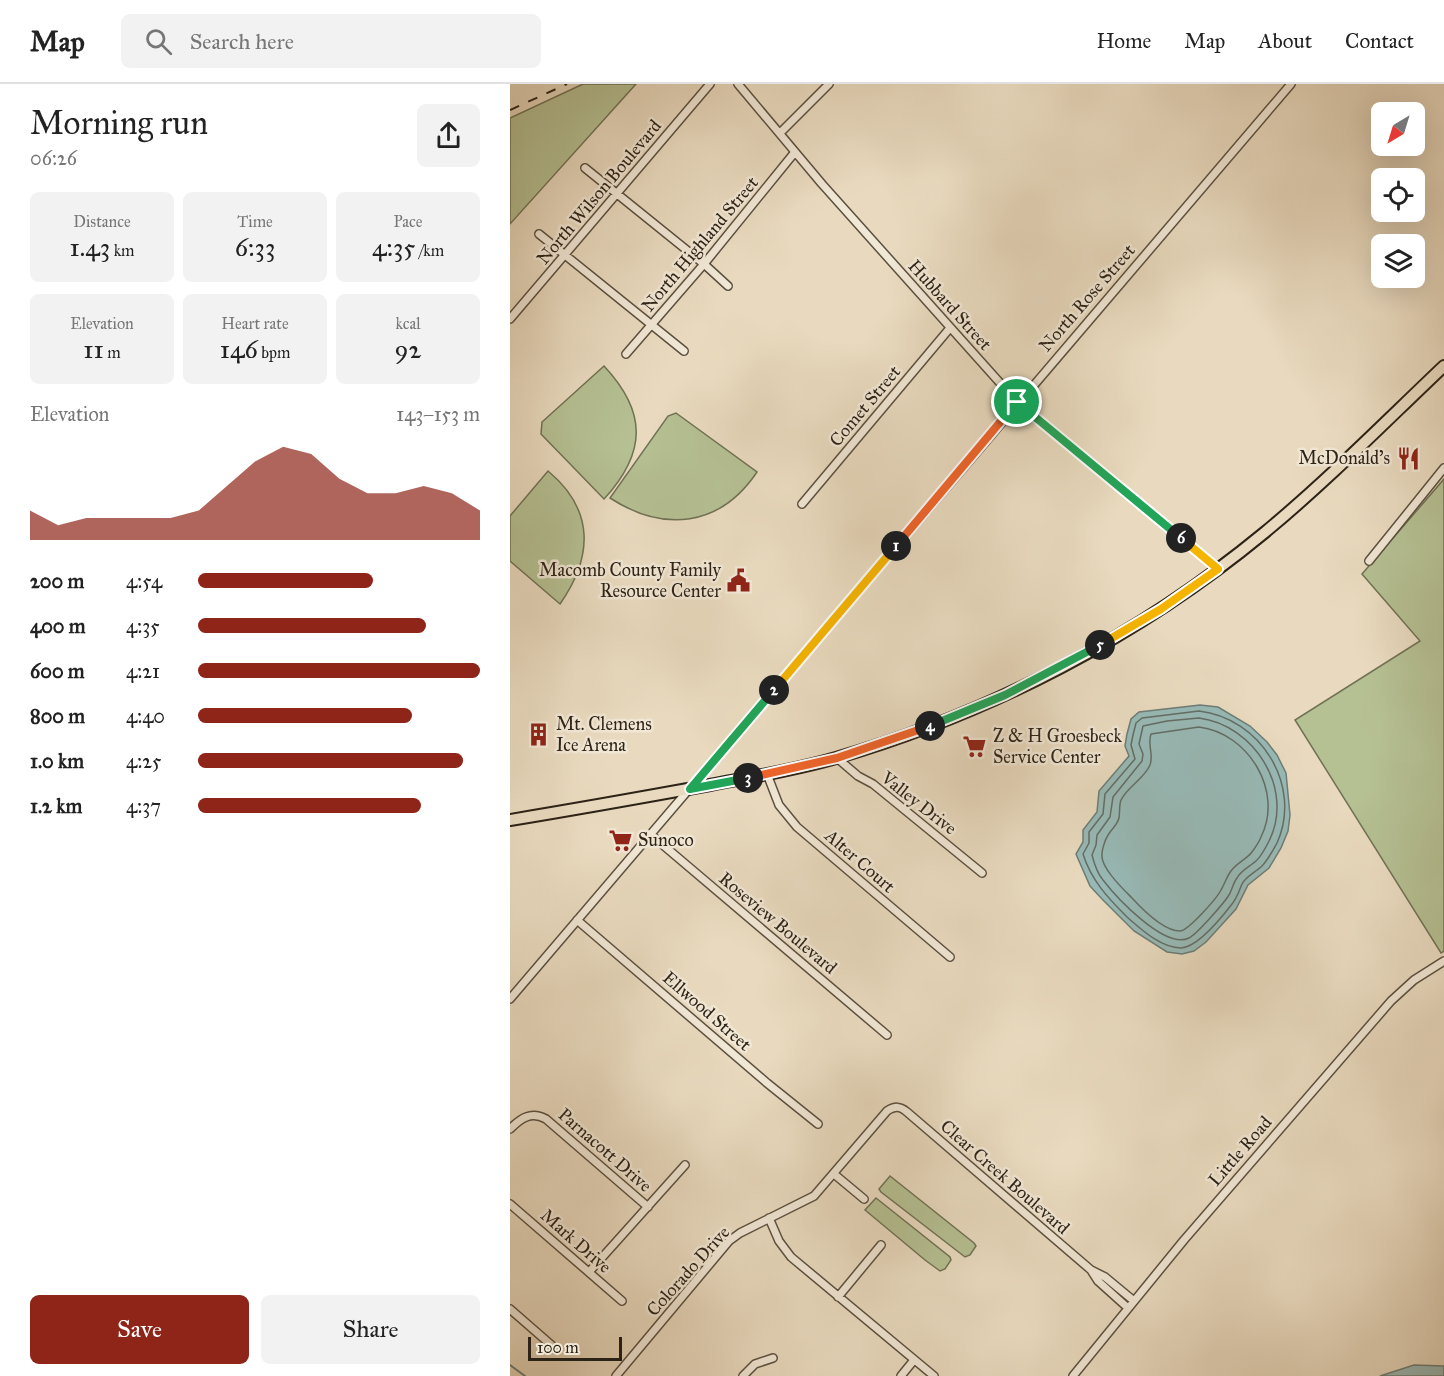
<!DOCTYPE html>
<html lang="en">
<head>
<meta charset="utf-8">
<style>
	body { margin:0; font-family:"IM FELL Great Primer",serif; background:#f2f2f2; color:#222; height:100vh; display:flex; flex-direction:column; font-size:22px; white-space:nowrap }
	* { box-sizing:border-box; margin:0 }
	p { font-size:20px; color:#767676 }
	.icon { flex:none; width:33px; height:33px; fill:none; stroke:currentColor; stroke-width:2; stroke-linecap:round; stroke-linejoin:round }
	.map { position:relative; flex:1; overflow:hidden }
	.details { display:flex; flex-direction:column; background:#fff; width:510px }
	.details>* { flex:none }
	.needle { width:39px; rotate:218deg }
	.tools { position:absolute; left:861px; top:18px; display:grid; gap:12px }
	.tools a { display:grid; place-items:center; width:54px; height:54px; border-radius:9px; background:#fff; box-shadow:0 6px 24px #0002; font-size:30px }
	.scale { position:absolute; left:18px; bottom:15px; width:94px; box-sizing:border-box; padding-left:6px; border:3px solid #2c2216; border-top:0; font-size:16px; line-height:21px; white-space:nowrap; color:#2c2216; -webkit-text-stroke:4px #f1e7d5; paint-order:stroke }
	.pin { position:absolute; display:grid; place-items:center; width:51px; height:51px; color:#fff; margin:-26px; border:3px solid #fff; border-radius:50%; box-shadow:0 2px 6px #0007 }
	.km { position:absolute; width:30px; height:30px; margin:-15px; border-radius:50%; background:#222; color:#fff; font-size:16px; line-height:30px; text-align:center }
	.round { display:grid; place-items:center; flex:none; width:63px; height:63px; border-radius:9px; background:#f2f2f2 }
	.head { display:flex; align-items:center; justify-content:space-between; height:102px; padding:0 30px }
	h1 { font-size:33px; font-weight:600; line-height:45px }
	.stats { display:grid; grid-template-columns:repeat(3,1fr); gap:9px; height:102px; padding:6px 30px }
	.stats div { display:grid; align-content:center; border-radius:9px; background:#f2f2f2; text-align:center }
	.stats b { font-size:26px; font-weight:600 }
	.stats small { font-size:16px; font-weight:400 }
	.stats p { font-size:16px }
	.chart { height:168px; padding:12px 30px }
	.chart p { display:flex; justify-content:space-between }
	.chart svg { width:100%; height:108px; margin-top:6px; fill:#8f2418; opacity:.7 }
	.cta { display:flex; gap:12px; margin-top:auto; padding:12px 30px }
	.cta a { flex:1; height:69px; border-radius:9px; background:#8f2418; color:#fff; font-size:24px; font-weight:600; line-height:69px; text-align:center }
	.cta a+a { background:#f2f2f2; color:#222 }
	ul { padding:0 30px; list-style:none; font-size:20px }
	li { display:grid; grid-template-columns:96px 72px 1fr; align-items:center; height:45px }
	li i { height:15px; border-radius:8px; background:#8f2418 }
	header { display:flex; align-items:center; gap:36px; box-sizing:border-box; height:84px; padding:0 30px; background:#fff; border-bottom:2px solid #e0e0e0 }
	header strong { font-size:28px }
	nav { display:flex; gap:33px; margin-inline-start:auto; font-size:21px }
	.search { width:420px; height:54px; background:#f2f2f2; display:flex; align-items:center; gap:15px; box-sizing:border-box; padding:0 21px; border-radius:9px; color:#767676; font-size:22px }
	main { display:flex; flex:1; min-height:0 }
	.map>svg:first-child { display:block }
</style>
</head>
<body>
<header>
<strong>Map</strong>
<div class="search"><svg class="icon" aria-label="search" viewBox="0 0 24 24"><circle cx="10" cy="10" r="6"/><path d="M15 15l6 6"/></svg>Search here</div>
<nav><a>Home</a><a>Map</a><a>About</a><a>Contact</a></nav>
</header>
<main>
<section class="details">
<div class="head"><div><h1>Morning run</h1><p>06:26</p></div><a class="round"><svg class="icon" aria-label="share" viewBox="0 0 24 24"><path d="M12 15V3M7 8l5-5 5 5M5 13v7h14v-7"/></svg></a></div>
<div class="stats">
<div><p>Distance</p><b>1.43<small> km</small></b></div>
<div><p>Time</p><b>6:33</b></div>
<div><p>Pace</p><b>4:35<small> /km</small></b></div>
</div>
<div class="stats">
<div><p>Elevation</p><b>11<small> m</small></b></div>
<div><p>Heart rate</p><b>146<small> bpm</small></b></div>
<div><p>kcal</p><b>92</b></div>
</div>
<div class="chart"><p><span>Elevation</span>143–153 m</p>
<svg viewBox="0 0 160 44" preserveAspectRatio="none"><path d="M0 44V32L10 38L20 35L30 35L40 35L50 35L60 32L70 22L80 12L90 6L100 9L110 19L120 25L130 25L140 22L150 25L160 32V44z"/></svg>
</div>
<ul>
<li><b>200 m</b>4:54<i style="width:62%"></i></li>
<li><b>400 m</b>4:35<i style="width:81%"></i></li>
<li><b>600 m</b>4:21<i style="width:100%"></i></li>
<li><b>800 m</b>4:40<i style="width:76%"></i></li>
<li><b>1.0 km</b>4:25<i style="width:94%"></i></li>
<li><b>1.2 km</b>4:37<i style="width:79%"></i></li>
</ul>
<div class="cta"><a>Save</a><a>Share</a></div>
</section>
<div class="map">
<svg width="934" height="1292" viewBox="0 0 934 1292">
	<rect width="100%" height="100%" fill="#e9dabf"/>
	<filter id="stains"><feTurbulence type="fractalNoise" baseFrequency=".00333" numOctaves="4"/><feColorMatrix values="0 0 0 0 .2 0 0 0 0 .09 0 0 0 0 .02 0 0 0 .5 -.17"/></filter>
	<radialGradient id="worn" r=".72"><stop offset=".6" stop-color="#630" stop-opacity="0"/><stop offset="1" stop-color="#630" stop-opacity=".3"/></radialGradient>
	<path fill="#b5c093" stroke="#707154" stroke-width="1.5" d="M73,0H126L0,140V34Z
		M94,282C137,328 137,368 94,415L31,350L32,338Z
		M166,329L247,388C210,443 154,449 100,414L158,332Z
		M38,387C85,426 83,473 50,520L0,477V432Z
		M934,395V867L931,869L785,636L910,557L852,490Z
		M380,1092L464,1159L466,1162L460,1171L455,1173L371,1108L369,1105Z
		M366,1114L440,1173L441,1176L435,1185L430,1187L415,1176L355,1126Z"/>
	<path fill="#98bab7" stroke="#6d7d77" stroke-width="1.5" d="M690,621L708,623L740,642L757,658L767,671L776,689L780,731L778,747L771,764L759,784L738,801L726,825L696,858L684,867L672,870L657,868L624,847L592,815L580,802L566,770L573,758V746L587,728L589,707L619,672L615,662L617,650L621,635L629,628Z
		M904,1281L934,1282V1292H870Z"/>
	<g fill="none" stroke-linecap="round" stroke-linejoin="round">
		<path stroke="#626e66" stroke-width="1.5" d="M689,627C750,634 793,701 767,759C763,766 758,776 752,782C746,788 736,792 732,800C729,807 727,814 722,820C712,833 688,863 671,864C651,864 632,846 617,833C598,814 581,796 573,770L579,759V748L593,730L595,710L625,675L621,661L623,651L626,639L632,634Z
			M689,634C744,641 785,705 759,757C756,763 752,771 747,776C741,782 731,786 727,794C723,799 722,806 719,811C714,819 687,850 679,854C655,866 606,813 593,796C587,789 584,779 582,771L586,761L587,751L600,733L603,713L632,677L633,670L629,660L633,642L657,637Z
			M689,643C738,649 774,707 751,753C749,758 745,764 742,768C736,776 724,780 719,790C716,795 714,801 711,806C707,814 678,847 670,847C653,847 633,826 622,814C613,805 590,783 592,770C592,766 595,756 597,753C600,746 607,742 609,734C610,728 609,721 611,716C618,702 634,695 640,681C644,670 637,661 641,650Z"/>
		<path stroke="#6d7d77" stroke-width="2" d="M0,1281L15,1292"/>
		<defs>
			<path id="street" d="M228,0L312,100L507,318L708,485
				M270,49L319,0
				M75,84L194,180L218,202
				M29,150L174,267
				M0,235L200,0
				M116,270L194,180L285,68
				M292,420L440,244
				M859,477L934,384
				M327,674L348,692L363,700L472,789
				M257,690L269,721L287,743L440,873
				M140,750L377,951
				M67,836L257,999L308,1040
				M0,915C261,611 519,304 781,0
				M0,1045C11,1034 21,1027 36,1035L138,1123
				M324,1090L354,1115
				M0,1120L112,1217
				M259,1134L269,1157L281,1173L424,1292
				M79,1188L175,1081
				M328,1213L371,1161
				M618,1224L588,1197L581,1186L595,1193L624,1217
				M0,1225L47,1266
				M106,1292L219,1157L230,1149L304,1112L377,1027C385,1022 390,1022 397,1028L581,1186
				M233,1292L245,1280L263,1274
				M391,1292L404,1276
				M563,1292L674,1156L881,917L904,896L934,877"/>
			<path id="primary" d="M0,736C67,725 134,713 200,701C242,693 285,686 326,674C481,629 629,552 754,449C817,397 875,338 934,282"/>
		</defs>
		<use href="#street" stroke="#5b5040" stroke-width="10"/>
		<use href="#primary" stroke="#2c2216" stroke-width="14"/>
		<use href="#street" stroke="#f1e7d5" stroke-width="7"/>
		<use href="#primary" stroke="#e9dabf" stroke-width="10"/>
		<path stroke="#2c2216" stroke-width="2" stroke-dasharray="10 10" stroke-linecap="butt" d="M0,26L57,0"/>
	</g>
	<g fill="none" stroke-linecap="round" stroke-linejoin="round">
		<defs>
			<path id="split-1" d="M386,462L507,318"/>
			<path id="split-2" d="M264,606L386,462"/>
			<path id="split-3" d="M238,694L180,705L264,606"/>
			<path id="split-4" d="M238,694L327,674L420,642"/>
			<path id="split-5" d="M420,642L495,611L590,561"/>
			<path id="split-6" d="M590,561L651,525L708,485L671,454"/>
			<path id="split-7" d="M507,318L671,454"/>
		</defs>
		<use href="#split-1" stroke="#fff" stroke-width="12"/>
		<use href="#split-2" stroke="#fff" stroke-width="12"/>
		<use href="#split-3" stroke="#fff" stroke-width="12"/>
		<use href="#split-4" stroke="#fff" stroke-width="12"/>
		<use href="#split-5" stroke="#fff" stroke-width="12"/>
		<use href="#split-6" stroke="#fff" stroke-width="12"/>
		<use href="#split-7" stroke="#fff" stroke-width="12"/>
		<use href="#split-1" stroke="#f0652b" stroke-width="8"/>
		<use href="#split-2" stroke="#f5b400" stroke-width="8"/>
		<use href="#split-3" stroke="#22a559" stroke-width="8"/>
		<use href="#split-4" stroke="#f0652b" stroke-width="8"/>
		<use href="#split-5" stroke="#22a559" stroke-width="8"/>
		<use href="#split-6" stroke="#f5b400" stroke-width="8"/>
		<use href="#split-7" stroke="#22a559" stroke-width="8"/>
	</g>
	<defs>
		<symbol id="restaurant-bare" viewBox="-9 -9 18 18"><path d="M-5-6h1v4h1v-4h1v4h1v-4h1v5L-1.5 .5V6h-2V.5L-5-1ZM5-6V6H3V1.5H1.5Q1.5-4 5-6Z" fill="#8f2418" stroke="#f1e7d5" stroke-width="2.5" paint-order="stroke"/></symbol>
		<symbol id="civic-bare" viewBox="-9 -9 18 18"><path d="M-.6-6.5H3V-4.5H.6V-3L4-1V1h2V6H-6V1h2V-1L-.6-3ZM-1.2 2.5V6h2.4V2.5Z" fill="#8f2418" stroke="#f1e7d5" stroke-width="2.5" paint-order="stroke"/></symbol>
		<symbol id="building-bare" viewBox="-9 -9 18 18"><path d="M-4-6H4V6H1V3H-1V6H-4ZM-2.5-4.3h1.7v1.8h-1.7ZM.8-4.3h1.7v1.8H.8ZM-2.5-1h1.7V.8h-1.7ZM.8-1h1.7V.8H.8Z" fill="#8f2418" stroke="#f1e7d5" stroke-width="2.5" paint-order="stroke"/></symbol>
		<symbol id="supermarket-bare" viewBox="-9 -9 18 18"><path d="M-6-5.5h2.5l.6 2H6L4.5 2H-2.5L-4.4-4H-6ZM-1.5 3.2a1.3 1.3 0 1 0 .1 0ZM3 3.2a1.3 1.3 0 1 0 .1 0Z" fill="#8f2418" stroke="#f1e7d5" stroke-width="2.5" paint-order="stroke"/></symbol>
	</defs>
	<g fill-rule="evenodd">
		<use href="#restaurant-bare" x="882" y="358" width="33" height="33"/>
		<use href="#civic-bare" x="212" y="480" width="33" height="33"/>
		<use href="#building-bare" x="12" y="634" width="33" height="33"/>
		<use href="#supermarket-bare" x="448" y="646" width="33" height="33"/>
		<use href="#supermarket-bare" x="94" y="740" width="33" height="33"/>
	</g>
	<g text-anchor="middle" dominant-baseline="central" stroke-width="5" stroke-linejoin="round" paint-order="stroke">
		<g font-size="18" fill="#2c2216" stroke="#f1e7d5">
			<text transform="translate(89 108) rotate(-50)">North Wilson Boulevard</text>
			<text transform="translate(190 160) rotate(-50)">North Highland Street</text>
			<text transform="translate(577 214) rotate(-49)">North Rose Street</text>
			<text transform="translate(440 221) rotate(48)">Hubbard Street</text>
			<text transform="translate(355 322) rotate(-50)">Comet Street</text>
			<text transform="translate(409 719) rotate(38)">Valley Drive</text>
			<text transform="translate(350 777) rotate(41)">Alter Court</text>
			<text transform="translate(268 839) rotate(40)">Roseview Boulevard</text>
			<text transform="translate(197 927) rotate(41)">Ellwood Street</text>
			<text transform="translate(95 1066) rotate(41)">Parnacott Drive</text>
			<text transform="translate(730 1067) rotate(-49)">Little Road</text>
			<text transform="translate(495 1093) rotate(41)">Clear Creek Boulevard</text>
			<text transform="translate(66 1157) rotate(41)">Mark Drive</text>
			<text transform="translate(178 1187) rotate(-48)">Colorado Drive</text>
		</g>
		<g font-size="18" fill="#2c2216" stroke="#f1e7d5" text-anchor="start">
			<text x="880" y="374" text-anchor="end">McDonald's</text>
			<text x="211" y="486" text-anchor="end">Macomb County Family<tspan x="211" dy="21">Resource Center</tspan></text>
			<text x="46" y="640">Mt. Clemens<tspan x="46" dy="21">Ice Arena</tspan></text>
			<text x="483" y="652">Z &amp; H Groesbeck<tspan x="483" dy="21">Service Center</tspan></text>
			<text x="128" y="756">Sunoco</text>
		</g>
	</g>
	<rect width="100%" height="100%" filter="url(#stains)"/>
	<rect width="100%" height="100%" fill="url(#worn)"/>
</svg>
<div class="tools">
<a><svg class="needle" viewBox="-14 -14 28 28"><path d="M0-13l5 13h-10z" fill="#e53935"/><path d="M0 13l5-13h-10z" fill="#767676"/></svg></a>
<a><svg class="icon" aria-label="locate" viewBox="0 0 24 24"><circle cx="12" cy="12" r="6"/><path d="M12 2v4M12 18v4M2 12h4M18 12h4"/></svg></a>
<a><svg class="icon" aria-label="layers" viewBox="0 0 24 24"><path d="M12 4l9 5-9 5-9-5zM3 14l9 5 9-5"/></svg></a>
</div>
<div class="scale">100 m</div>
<div class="pin" style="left:507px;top:318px;background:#1e9e55"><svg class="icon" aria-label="arrive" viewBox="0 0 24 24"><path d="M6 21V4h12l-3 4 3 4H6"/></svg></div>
<b class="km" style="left:386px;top:462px">1</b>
<b class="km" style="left:264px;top:606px">2</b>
<b class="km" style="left:238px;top:694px">3</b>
<b class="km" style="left:420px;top:642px">4</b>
<b class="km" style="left:590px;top:561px">5</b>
<b class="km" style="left:671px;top:454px">6</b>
</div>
</main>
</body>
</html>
